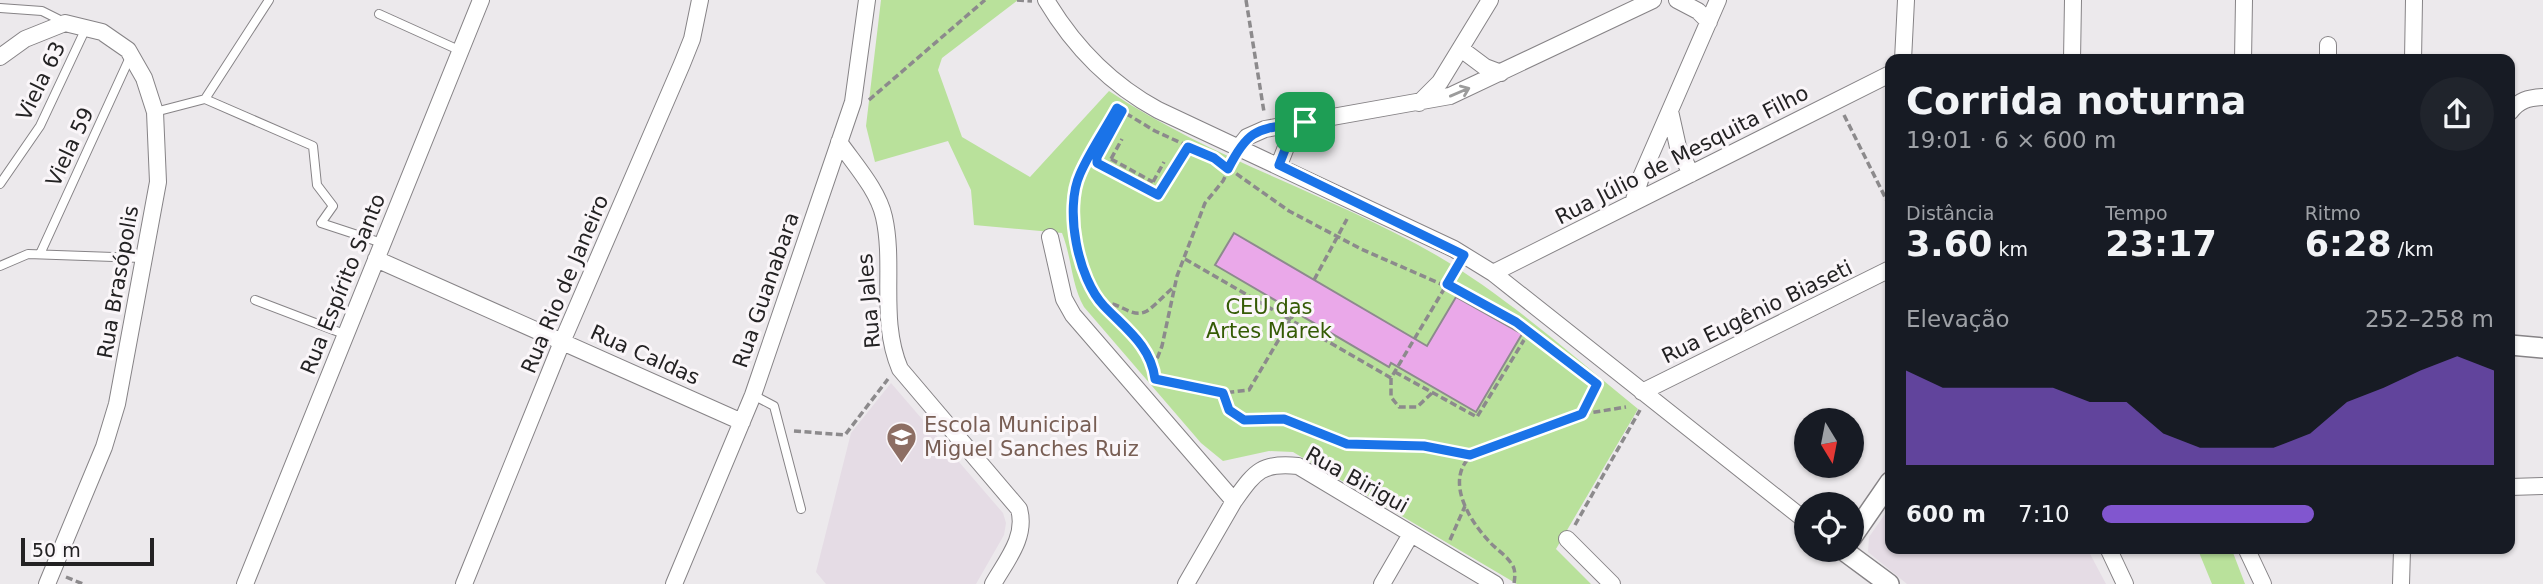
<!DOCTYPE html>
<html lang="pt">
<head>
<meta charset="utf-8">
<style>
	body { margin:0; font-family:"DejaVu Sans",sans-serif; background:#20242c; color:#f1f3f6; height:100vh; display:flex; flex-direction:column; font-size:26px; white-space:nowrap }
	* { box-sizing:border-box; margin:0 }
	p { font-size:23px; color:#9ea1a6 }
	.icon { flex:none; width:38px; height:38px; fill:none; stroke:currentColor; stroke-width:2; stroke-linecap:round; stroke-linejoin:round }
	.map { position:relative; flex:1; overflow:hidden }
	.details { position:absolute; left:1885px; top:54px; width:630px; height:500px; display:flex; flex-direction:column; background:#171b24; border-radius:14px; box-shadow:0 2px 5px #0004 }
	.details>* { flex:none }
	.needle { width:46px; rotate:170deg }
	.fabs { position:absolute; left:1794px; top:408px; display:grid; gap:14px }
	.fabs a { display:grid; place-items:center; width:70px; height:70px; border-radius:50%; background:#171b24; box-shadow:0 2px 5px #0004; font-size:35px }
	.scale { position:absolute; left:21px; bottom:18px; width:133px; box-sizing:border-box; padding-left:7px; border:4px solid #232223; border-top:0; font-size:19px; line-height:24px; white-space:nowrap; color:#232223; -webkit-text-stroke:5px #faf6f9; paint-order:stroke }
	.pin { position:absolute; display:grid; place-items:center; width:60px; height:60px; color:#fff; margin:-30px; border-radius:14px; box-shadow:0 4px 10px #0006 }
	.round { display:grid; place-items:center; flex:none; width:74px; height:74px; border-radius:37px; background:#20242c }
	.head { display:flex; align-items:center; justify-content:space-between; height:119px; padding:0 21px }
	h1 { font-size:38px; font-weight:700; line-height:52px }
	.stats { display:grid; grid-template-columns:repeat(3,1fr); gap:10px; height:119px; padding:7px 21px }
	.stats div { display:grid; align-content:center }
	.stats b { font-size:35px; font-weight:700 }
	.stats small { font-size:19px; font-weight:400 }
	.stats p { font-size:19px }
	.chart { height:196px; padding:14px 21px }
	.chart p { display:flex; justify-content:space-between }
	.chart svg { width:100%; height:126px; margin-top:7px; fill:#8156cf; opacity:.7 }
	ul { padding:0 21px; list-style:none; font-size:23px }
	li { display:grid; grid-template-columns:112px 84px 1fr; align-items:center; height:52px }
	li i { height:18px; border-radius:9px; background:#8156cf }
	.map>svg:first-child { display:block }
</style>
</head>
<body>
<div class="map">
<svg width="2543" height="584" viewBox="0 0 2543 584">
	<rect width="100%" height="100%" fill="#ece9ec"/>
	<path fill="#e5dce5" d="M891,383L1003,513L1006,523L1004,535L976,584H826L816,572L851,433Z
		M1890,507V550H2088L2106,584H1907L1868,552L1869,537Z"/>
	<path fill="#b9e19b" d="M881,0H1018L942,58L938,70L962,137L1030,177L1109,91C1211,159 1330,194 1436,255C1509,298 1573,356 1638,409L1556,549L1591,584H1517L1293,452L1269,451L1223,461L1201,443L1084,307C1071,284 1072,258 1062,233L974,225L971,190L948,141L875,162L866,126Z
		M2198,550H2232L2245,584H2212Z"/>
	<path fill="#eaa8e9" stroke="#8d8a8d" stroke-width="2" d="M1234,233L1427,346L1456,297L1522,334L1476,412L1391,363L1389,367L1215,265Z"/>
	<g fill="none" stroke-linecap="round" stroke-linejoin="round">
		<defs>
			<path id="service" d="M0,8L42,11L64,22
				M379,14L461,51
				M205,99L313,146L317,185L333,206L321,223L382,243
				M155,112L205,99L269,0
				M0,184L40,126L86,28
				M40,254L131,55
				M0,266L28,254L142,258
				M255,300L344,334
				M753,395L774,406L801,509"/>
			<path id="minor" d="M1046,0C1074,47 1110,84 1158,110L1454,249L1493,273L1806,521
				M1677,0L1698,11L1709,22
				M2328,45V60
				M1461,49L1485,67L1501,73
				M0,57L25,39L65,23L102,32L128,50L144,78L155,112L158,182L117,404L104,447L47,584
				M1903,60L1906,0
				M2072,60L2073,0
				M2243,60L2244,0
				M2413,60L2414,0
				M1419,103L1440,82L1490,0
				M1670,111L1678,147L1691,174
				M2510,112C2519,100 2528,98 2543,97
				M839,142C855,165 878,190 884,217C895,266 879,320 900,369L1019,509C1027,537 1006,561 993,584
				M1239,147L1247,137L1265,129L1450,96L1653,0
				M1279,165L1290,137L1305,123
				M1633,203L1641,177L1718,0
				M1050,237L1064,299L1073,315L1234,501C1255,472 1261,462 1298,466L1495,584
				M376,259L742,422
				M1493,273L1890,74
				M1642,392L1890,269
				M2510,487L2543,486
				M1567,539L1612,584
				M2109,550L2125,584
				M2247,550L2263,584
				M245,584L481,0
				M464,584L562,342L682,64L692,39L700,0
				M674,584L753,395L853,102L867,0
				M1186,584L1234,501
				M1382,584L1411,534
				M2401,584L2402,550"/>
			<path id="tertiary" d="M2510,345L2543,348
				M1852,537L1890,482
				M1843,550L1889,584"/>
		</defs>
		<use href="#service" stroke="#868386" stroke-width="10"/>
		<use href="#minor" stroke="#868386" stroke-width="18"/>
		<use href="#tertiary" stroke="#868386" stroke-width="22"/>
		<path stroke="#8c8a8c" stroke-width="3.5" stroke-dasharray="7 3.5" stroke-linecap="butt" d="M1017,0L1032,1
			M1246,0L1264,112
			M869,100L985,0
			M1117,108L1155,131L1214,158L1289,211L1361,249L1489,305L1597,384L1582,414L1479,450C1442,472 1465,515 1487,539C1494,548 1505,554 1511,563C1516,569 1515,576 1514,584
			M1117,108C1105,130 1090,151 1079,174C1065,208 1078,276 1101,303C1121,326 1145,341 1154,371
			M1122,111L1097,157V163L1159,195L1188,147
			M1844,115L1890,207
			M1111,159L1153,182
			M1106,168L1122,139
			M1148,191L1164,162
			M1185,259L1391,378L1456,269
			M1314,280L1347,219
			M1102,304C1118,299 1131,320 1147,311C1156,305 1165,294 1174,287
			M1395,372L1477,417L1524,340
			M1391,378V397L1399,407H1417L1432,393
			M1155,379V364L1162,346L1177,276L1205,203L1223,181L1232,162
			M1155,380L1223,393L1249,390L1295,312
			M1223,393L1229,410L1244,420L1284,419L1347,444L1425,446L1470,455
			M1583,414L1626,407
			M794,431L845,435L888,379
			M1575,525L1640,410
			M1450,540L1465,506
			M66,577L83,584"/>
		<use href="#service" stroke="#fff" stroke-width="8"/>
		<use href="#minor" stroke="#fff" stroke-width="16"/>
		<use href="#tertiary" stroke="#fff" stroke-width="19"/>
	</g>
	<defs><path id="oneway-shaft" d="M-6 0H5M1.5-3L5.5 0L1.5 3" fill="none" stroke-width="1.6" stroke-linecap="round" stroke-linejoin="round" transform="scale(1.75)"/></defs>
	<use stroke="#9c9c9c" href="#oneway-shaft" transform="translate(1460 92) rotate(-23)"/>
	<g fill="none" stroke-linecap="round" stroke-linejoin="round">
		<defs>
			<path id="route" d="M1117,108L1122,111L1097,157V163L1158,195L1188,147L1214,158L1228,169C1250,125 1259,130 1305,122L1290,137L1279,165L1464,255L1447,284L1516,322L1597,384L1582,414L1470,455L1424,446L1347,444L1284,419L1244,420L1229,410L1223,393L1155,379C1151,346 1126,329 1104,306C1078,279 1064,209 1080,174C1090,151 1105,130 1117,108Z"/>
		</defs>
		<use href="#route" stroke="#fff" stroke-width="14"/>
		<use href="#route" stroke="#1a73e8" stroke-width="9"/>
	</g>
	<defs>
		<symbol id="school-pin" viewBox="-11 -11 22 30"><path d="M0 17L-7.5 6A9.5 9.5 0 1 1 7.5 6Z" fill="#8d6e63" stroke="#faf6f9"/><path d="M0-5L7-2L0 1L-7-2ZM-4 1L0 2.5L4 1V4Q0 6-4 4Z" fill="#fff"/></symbol>
	</defs>
	<g fill-rule="evenodd">
		<use href="#school-pin" x="884" y="420" width="35" height="47"/>
	</g>
	<g text-anchor="middle" dominant-baseline="central" stroke-width="6" stroke-linejoin="round" paint-order="stroke">
		<g font-size="21" fill="#232223" stroke="#faf6f9">
			<text transform="translate(41 81) rotate(-64)">Viela 63</text>
			<text transform="translate(70 147) rotate(-65)">Viela 59</text>
			<text transform="translate(1682 155) rotate(-27)">Rua Júlio de Mesquita Filho</text>
			<text transform="translate(118 282) rotate(-80)">Rua Brasópolis</text>
			<text transform="translate(343 284) rotate(-68)">Rua Espírito Santo</text>
			<text transform="translate(565 284) rotate(-67)">Rua Rio de Janeiro</text>
			<text transform="translate(766 290) rotate(-71)">Rua Guanabara</text>
			<text transform="translate(869 301) rotate(-95)">Rua Jales</text>
			<text transform="translate(1757 312) rotate(-26)">Rua Eugênio Biaseti</text>
			<text transform="translate(645 355) rotate(24)">Rua Caldas</text>
			<text transform="translate(1357 480) rotate(29)">Rua Birigui</text>
		</g>
		<g font-size="21" fill="#355b05" stroke="#faf6f9">
			<text x="1269" y="307">CEU das<tspan x="1269" dy="24">Artes Marek</tspan></text>
		</g>
		<g font-size="21" fill="#785e54" stroke="#faf6f9" text-anchor="start">
			<text x="924" y="425">Escola Municipal<tspan x="924" dy="24">Miguel Sanches Ruiz</tspan></text>
		</g>
	</g>
</svg>
<div class="fabs">
<a><svg class="needle" viewBox="-14 -14 28 28"><path d="M0-13l5 13h-10z" fill="#e53935"/><path d="M0 13l5-13h-10z" fill="#9ea1a6"/></svg></a>
<a><svg class="icon" aria-label="locate" viewBox="0 0 24 24"><circle cx="12" cy="12" r="6"/><path d="M12 2v4M12 18v4M2 12h4M18 12h4"/></svg></a>
</div>
<div class="scale">50 m</div>
<div class="pin" style="left:1305px;top:122px;background:#1e9e55"><svg class="icon" aria-label="arrive" viewBox="0 0 24 24"><path d="M6 21V4h12l-3 4 3 4H6"/></svg></div>
<section class="details">
<div class="head"><div><h1>Corrida noturna</h1><p>19:01 · 6 × 600 m</p></div><a class="round"><svg class="icon" aria-label="share" viewBox="0 0 24 24"><path d="M12 15V3M7 8l5-5 5 5M5 13v7h14v-7"/></svg></a></div>
<div class="stats">
<div><p>Distância</p><b>3.60<small> km</small></b></div>
<div><p>Tempo</p><b>23:17</b></div>
<div><p>Ritmo</p><b>6:28<small> /km</small></b></div>
</div>
<div class="chart"><p><span>Elevação</span>252–258 m</p>
<svg viewBox="0 0 160 44" preserveAspectRatio="none"><path d="M0 44V11L10 17L20 17L30 17L40 17L50 22L60 22L70 33L80 38L90 38L100 38L110 33L120 22L130 17L140 11L150 6L160 11V44z"/></svg>
</div>
<ul>
<li><b>600 m</b>7:10<i style="width:54%"></i></li>
</ul>
</section>
</div>
</body>
</html>
